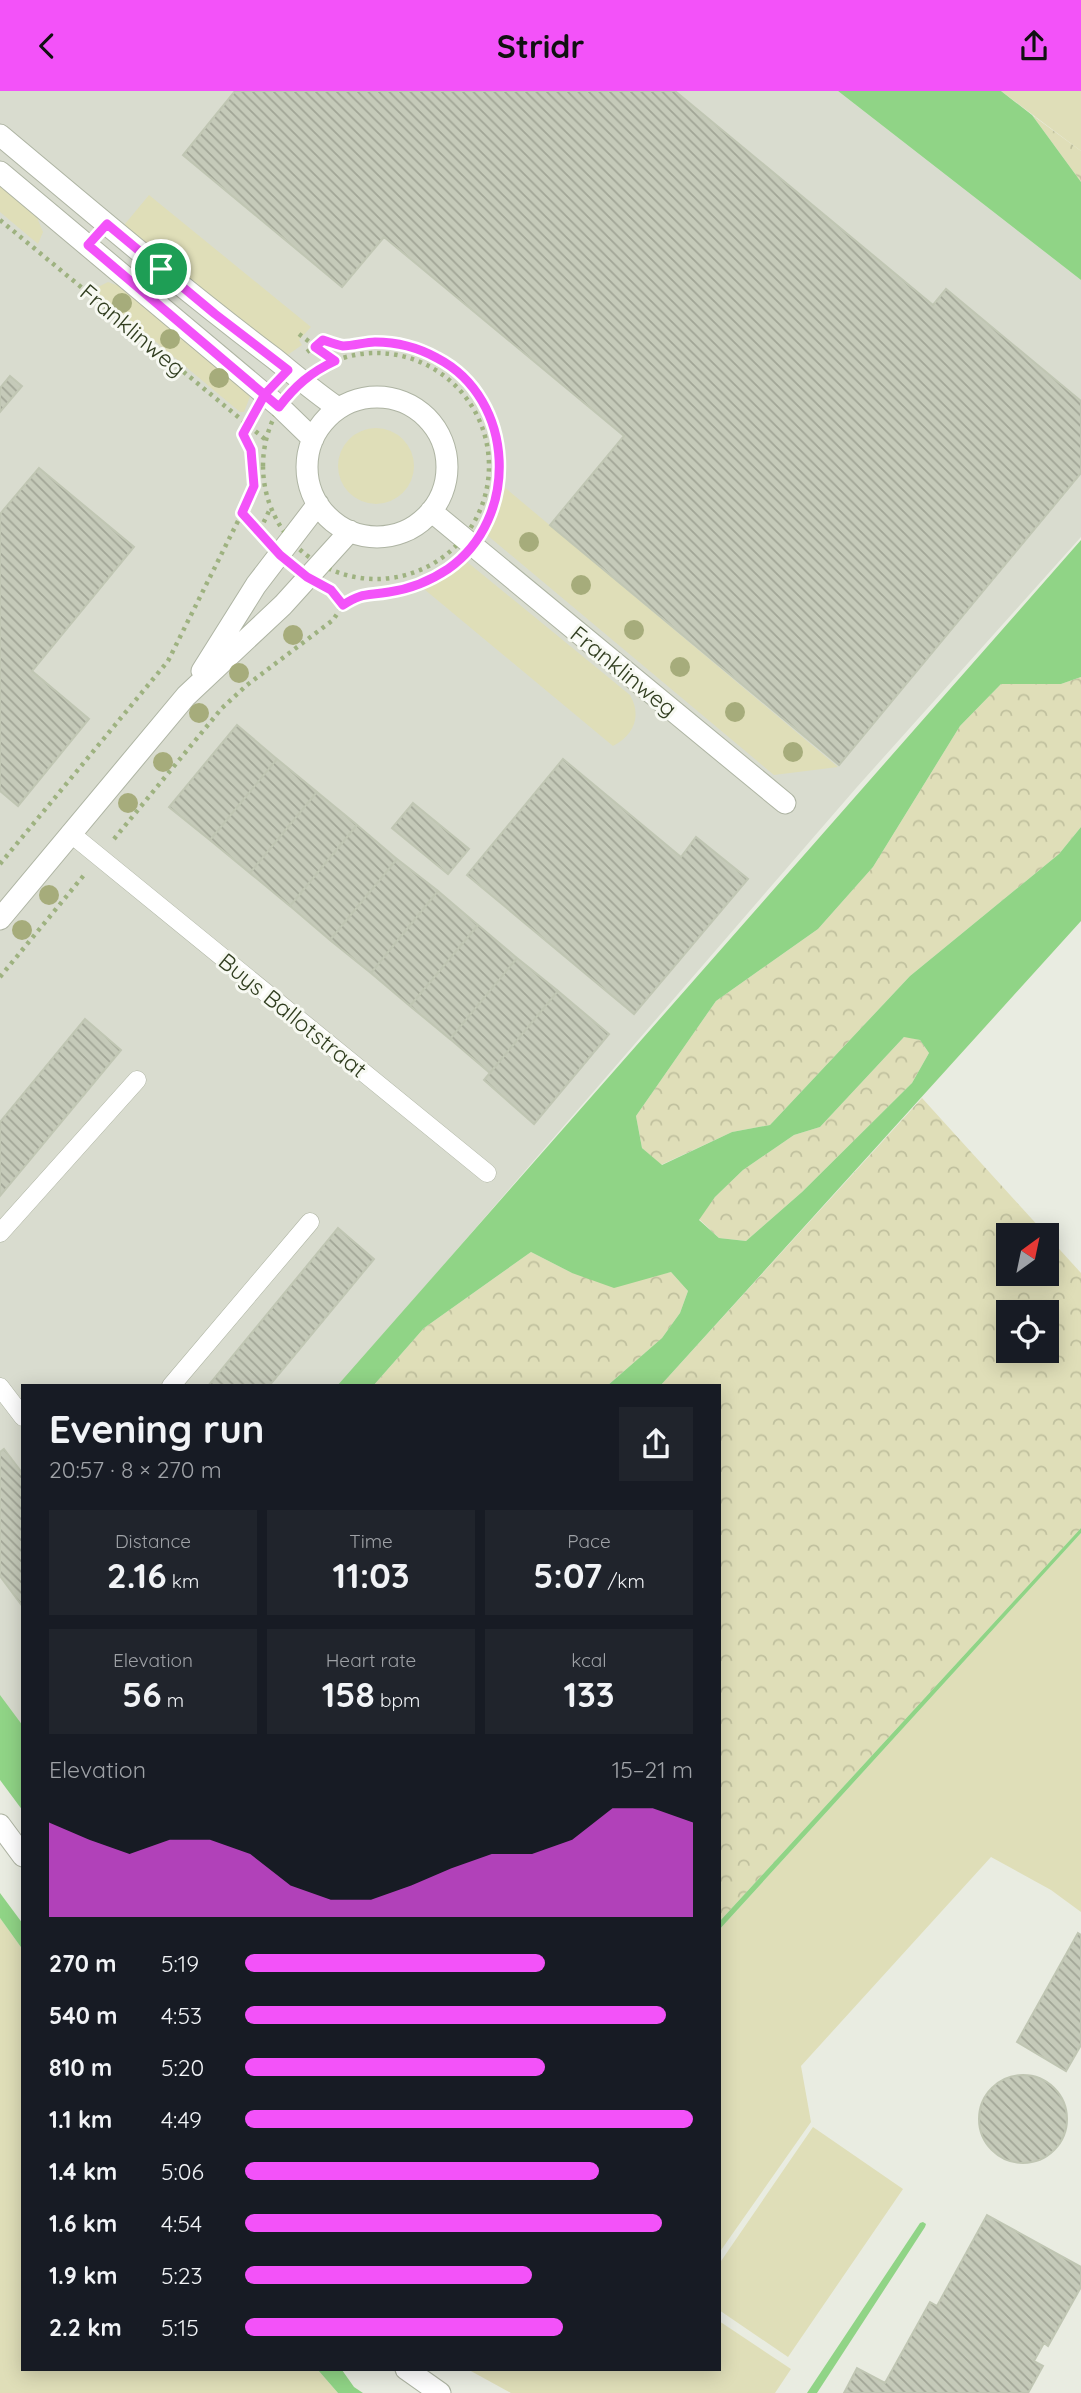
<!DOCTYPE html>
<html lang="en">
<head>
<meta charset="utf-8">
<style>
	body { margin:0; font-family:Quicksand,sans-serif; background:#20242c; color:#f1f3f6; height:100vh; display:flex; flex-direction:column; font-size:26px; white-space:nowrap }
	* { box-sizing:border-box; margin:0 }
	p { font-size:23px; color:#9ea1a6 }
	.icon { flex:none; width:38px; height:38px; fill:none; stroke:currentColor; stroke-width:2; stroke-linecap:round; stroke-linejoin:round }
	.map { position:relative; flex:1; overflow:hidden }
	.details { position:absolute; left:21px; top:1293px; width:700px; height:987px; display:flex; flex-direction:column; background:#171b24; border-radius:0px; box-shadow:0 4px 18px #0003 }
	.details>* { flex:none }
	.needle { width:46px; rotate:33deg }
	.buttons { position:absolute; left:996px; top:1132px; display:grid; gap:14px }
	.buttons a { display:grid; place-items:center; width:63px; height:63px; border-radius:0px; background:#171b24; box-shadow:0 4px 18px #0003; font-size:35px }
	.pin { position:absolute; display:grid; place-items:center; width:60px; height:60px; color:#fff; margin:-30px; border:4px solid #fff; border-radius:50%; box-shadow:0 2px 7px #0007 }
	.round { display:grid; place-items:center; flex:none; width:74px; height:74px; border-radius:0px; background:#20242c }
	.head { display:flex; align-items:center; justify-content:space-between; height:119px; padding:0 28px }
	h1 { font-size:38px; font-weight:700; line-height:52px }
	.figures { display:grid; grid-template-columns:repeat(3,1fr); gap:10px; height:119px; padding:7px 28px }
	.figures div { display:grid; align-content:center; border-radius:0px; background:#20242c; text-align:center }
	.figures b { font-size:35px; font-weight:700 }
	.figures small { font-size:19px; font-weight:400 }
	.figures p { font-size:19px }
	.chart { height:196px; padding:14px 28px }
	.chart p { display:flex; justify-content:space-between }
	.chart svg { width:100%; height:126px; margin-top:7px; fill:#f352f9; opacity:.7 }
	ul { padding:0 28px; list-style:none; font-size:23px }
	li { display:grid; grid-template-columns:112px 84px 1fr; align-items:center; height:52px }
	li i { height:18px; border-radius:9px; background:#f352f9 }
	header { display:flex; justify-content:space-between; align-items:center; height:91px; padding:0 28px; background:#f352f9; color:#111; font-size:32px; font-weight:700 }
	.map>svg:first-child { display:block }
</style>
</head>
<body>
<header><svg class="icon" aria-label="back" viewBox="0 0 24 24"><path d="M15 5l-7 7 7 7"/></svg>Stridr<svg class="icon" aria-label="share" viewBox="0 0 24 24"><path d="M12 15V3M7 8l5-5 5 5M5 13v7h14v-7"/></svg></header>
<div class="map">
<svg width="1081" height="2302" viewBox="0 0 1081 2302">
	<defs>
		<pattern id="forest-crowns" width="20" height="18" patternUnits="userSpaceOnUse" patternTransform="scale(1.75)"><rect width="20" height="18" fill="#dfdeb8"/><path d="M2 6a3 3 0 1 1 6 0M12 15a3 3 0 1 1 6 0" fill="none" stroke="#c0c09e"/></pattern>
		<pattern id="building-back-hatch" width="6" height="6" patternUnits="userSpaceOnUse" patternTransform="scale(1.75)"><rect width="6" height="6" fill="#c5cab9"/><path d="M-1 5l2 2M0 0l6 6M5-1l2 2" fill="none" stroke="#a1a596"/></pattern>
	</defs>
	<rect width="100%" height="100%" fill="#e9ece1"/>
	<path fill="#d9dccf" d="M0,0H838L1081,189V446L857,696L339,1295H23V1657L0,1626Z"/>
	<path fill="#dfdeb8" d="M1001,0H1081V60Z
		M0,93L40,126L38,129L43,141L38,153L0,121Z
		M149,104L311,236L299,249L302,254L286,265L126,138L125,133Z
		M108,191L116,194L119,191L251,303L244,321H240L90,196L93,194L96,197Z
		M338 375a38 38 0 1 1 76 0a38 38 0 1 1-76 0Z
		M503,395L838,676L774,684L487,444Z
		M466,470L630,604C642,625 634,644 613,655L424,498L447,485Z
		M1081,1442V1821L1051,1799L991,1766L801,1975L811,2031L719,2162V1839Z
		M0,1827L23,1859V2278L318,2279L338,2302H0Z
		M813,2036L903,2098L788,2266L719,2219V2173Z
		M719,2230L791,2278L775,2302H511L469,2279L719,2278Z"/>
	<path fill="url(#forest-crowns)" fill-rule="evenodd" d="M1032,24L1081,60V91Z
		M1081,586V736L1059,763L910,885L770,1034L732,1041L661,1074L642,1057L636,1025L716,910L818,838L873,776L960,635L1001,593H1061Z
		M905,945L920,949L929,962L912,992L802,1101L746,1150L719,1147L699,1128L715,1106L743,1079L794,1044L820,1036Z
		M922,1007L1081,1182V1437L719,1831V1295H660ZM1008,1144H1046V1183H1008ZM1008,1222H1046V1260H1008Z
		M531,1161L572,1182L652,1185L671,1181L688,1200L680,1222L662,1247L607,1295H373L424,1237Z"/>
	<path fill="#90d486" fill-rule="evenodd" d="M838,0H1001L1032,24L1081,91V189Z
		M1081,449V586L1061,593H1001L960,635L873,776L818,838L716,910L636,1025L642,1057L662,1074L732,1041L770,1034L910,885L1059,763L1081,736V830L660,1295H607L662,1247L680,1222L688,1200L671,1181L614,1197L572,1182L531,1161L424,1237L373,1295H337ZM904,946L920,949L929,962L912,992L802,1101L746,1150L719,1147L699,1129L715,1106L743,1079L794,1044L820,1036Z
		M1081,1437V1442L719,1839V1831Z
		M0,1604L23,1635V1720L0,1689Z
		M0,1802L23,1833V1859L0,1827Z
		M923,2131L926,2133L925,2136L817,2302H807L920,2132Z
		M318,2279H342L354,2296L363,2302H338Z"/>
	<path fill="url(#building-back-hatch)" stroke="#c0c6b3" stroke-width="2" d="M235,0H675L933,214L946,198L1081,310V382L839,674L550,434L624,345L384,146L342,196L183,64Z
		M10,285L22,295L0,321V297Z
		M39,377L134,456L32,580L89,628L18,715L0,700V423Z
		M237,634L277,668L210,749L169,716Z
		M277,668L317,701L250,782L210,749Z
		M563,668L681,766L696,746L748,788L634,923L467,784Z
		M317,701L357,734L290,815L250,782Z
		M413,712L469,758L448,783L392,737Z
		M357,734L397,768L330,849L290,815Z
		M397,768L438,800L371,882L330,849Z
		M438,800L478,834L410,915L371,882Z
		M478,834L517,867L450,948L410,915Z
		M517,867L558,900L490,982L450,948Z
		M558,900L609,943L534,1033L484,989Z
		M85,928L121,959L0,1105V1031Z
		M338,1137L374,1168L269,1295H208Z
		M4,1358L23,1383V1516L0,1485V1361Z
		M1078,1842L1081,1844V1954L1066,1980L1017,1951Z
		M979 2028a44 44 0 1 1 88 0a44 44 0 1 1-88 0Z
		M987,2124L1081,2176V2196L1048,2255L1044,2252L1034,2270L1043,2275L1028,2302H844L857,2277L885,2292L930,2211L937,2215Z"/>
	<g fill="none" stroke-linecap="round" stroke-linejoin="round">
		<defs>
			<path id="lane" d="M70,742L487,1082
				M0,1142L137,989
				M171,1295L310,1131
				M0,1296L23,1326"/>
			<path id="street" d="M0,44C91,120 181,197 275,268C296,285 316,302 338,317
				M0,81L280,316L313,348
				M307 376a70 70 0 1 1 140 0a70 70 0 1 1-140 0Z
				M431,420L785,712
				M202,580L256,494L318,413
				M0,828L186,605L283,514L350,440
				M0,1734L23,1765
				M406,2278L440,2302"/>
		</defs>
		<use href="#lane" stroke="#aeb4a3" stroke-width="19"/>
		<use href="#street" stroke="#aeb4a3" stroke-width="23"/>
		<path stroke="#9eb280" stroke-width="4.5" stroke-dasharray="3.5 5" stroke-linecap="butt" d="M0,129L266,349
			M299,243L335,270
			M307,261L323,249C329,251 337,254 343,255C354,256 365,251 375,251C385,251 398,253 408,255C471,272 514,342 497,406C495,414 490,423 487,431
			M263 375a113 113 0 1 1 226 0a113 113 0 1 1-226 0Z
			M253,326L243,343L251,359L254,395L242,422L261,443
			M260,439L270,418
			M333,501L343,514
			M114,748L222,617L247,594L333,529L343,514L360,503L389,501L421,493L453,473
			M0,773L168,570L242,422
			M0,886L84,784"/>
		<use href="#lane" stroke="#fff" stroke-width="18"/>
		<use href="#street" stroke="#fff" stroke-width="21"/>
	</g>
	<g fill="#a6ac7b">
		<circle cx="122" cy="212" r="10"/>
		<circle cx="170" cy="248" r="10"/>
		<circle cx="219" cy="287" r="10"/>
		<circle cx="529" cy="451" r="10"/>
		<circle cx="581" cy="494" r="10"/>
		<circle cx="634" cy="539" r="10"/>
		<circle cx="293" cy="544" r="10"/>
		<circle cx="680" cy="576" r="10"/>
		<circle cx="239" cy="582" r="10"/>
		<circle cx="735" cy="621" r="10"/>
		<circle cx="199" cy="622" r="10"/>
		<circle cx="793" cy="661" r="10"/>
		<circle cx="163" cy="671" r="10"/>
		<circle cx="128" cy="712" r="10"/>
		<circle cx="49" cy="804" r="10"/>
		<circle cx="22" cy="839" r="10"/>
	</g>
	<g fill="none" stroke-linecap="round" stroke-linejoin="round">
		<defs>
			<path id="route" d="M161,178L215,223L288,279L265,303L243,343L251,359L254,395L242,422L280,464L307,486L331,499L343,514C363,501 367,505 389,501C410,498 430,490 448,478C520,428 516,308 437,267C419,257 396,251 375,251C365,251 354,255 343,255C337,254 329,251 323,249L315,256L335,270C311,281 295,295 279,316C216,262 152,208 88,154L107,133L161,178"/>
		</defs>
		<use href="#route" stroke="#fff" stroke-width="14"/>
		<use href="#route" stroke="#f352f9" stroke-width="9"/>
	</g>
	<g text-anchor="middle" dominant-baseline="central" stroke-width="6" stroke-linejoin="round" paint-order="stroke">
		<g font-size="23" fill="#313e20" stroke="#f7f9f2">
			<text transform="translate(133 239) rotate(40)">Franklinweg</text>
			<text transform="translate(624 580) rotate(39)">Franklinweg</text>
			<text transform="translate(293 924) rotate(39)">Buys Ballotstraat</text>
		</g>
	</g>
</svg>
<div class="buttons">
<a><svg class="needle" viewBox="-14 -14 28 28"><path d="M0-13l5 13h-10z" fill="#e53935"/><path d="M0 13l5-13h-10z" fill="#9ea1a6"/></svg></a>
<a><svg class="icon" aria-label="locate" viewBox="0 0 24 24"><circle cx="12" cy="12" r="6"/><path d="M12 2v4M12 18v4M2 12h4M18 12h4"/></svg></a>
</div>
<div class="pin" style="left:161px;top:178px;background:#1e9e55"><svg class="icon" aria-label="arrive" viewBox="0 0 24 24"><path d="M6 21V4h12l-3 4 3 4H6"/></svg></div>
<section class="details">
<div class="head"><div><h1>Evening run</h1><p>20:57 · 8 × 270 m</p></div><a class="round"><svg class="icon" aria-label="share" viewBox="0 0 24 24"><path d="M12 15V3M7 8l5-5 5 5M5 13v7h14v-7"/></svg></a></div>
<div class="figures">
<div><p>Distance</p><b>2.16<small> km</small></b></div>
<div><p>Time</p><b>11:03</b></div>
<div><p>Pace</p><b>5:07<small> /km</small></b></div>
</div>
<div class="figures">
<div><p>Elevation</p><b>56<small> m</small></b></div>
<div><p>Heart rate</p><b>158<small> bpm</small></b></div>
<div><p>kcal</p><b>133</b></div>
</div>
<div class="chart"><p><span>Elevation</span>15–21 m</p>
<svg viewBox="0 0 160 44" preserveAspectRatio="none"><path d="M0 44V11L10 17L20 22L30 17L40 17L50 22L60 33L70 38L80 38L90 33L100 27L110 22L120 22L130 17L140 6L150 6L160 11V44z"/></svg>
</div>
<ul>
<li><b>270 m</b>5:19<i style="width:67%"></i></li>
<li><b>540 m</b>4:53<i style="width:94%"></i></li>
<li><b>810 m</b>5:20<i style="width:67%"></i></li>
<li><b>1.1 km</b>4:49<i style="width:100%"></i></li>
<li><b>1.4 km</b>5:06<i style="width:79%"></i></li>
<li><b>1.6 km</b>4:54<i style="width:93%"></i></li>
<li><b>1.9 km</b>5:23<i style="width:64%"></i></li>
<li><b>2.2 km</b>5:15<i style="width:71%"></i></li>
</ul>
</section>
</div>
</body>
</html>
